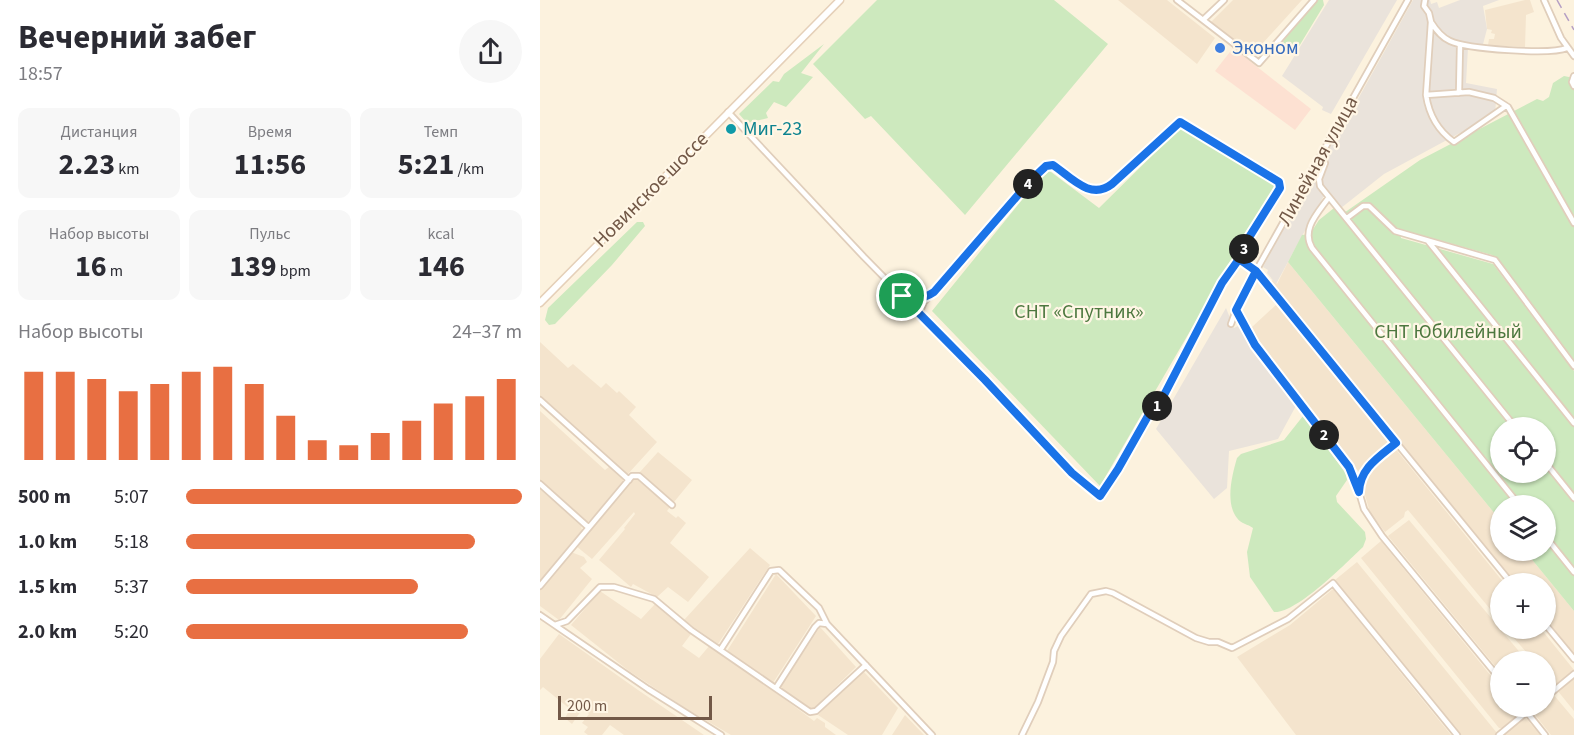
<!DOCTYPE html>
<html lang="ru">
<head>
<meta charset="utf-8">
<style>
	body { margin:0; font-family:"Source Sans 3",sans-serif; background:#f7f7f7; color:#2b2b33; height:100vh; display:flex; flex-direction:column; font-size:22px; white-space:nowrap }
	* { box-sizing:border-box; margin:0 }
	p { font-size:20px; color:#7c7c81 }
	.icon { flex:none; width:33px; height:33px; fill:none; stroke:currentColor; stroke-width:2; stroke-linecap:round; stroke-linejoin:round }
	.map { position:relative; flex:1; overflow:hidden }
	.panel { display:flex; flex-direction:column; background:#fff; width:540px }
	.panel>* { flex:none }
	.tools { position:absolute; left:950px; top:417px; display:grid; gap:12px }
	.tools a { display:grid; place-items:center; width:66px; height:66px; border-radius:50%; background:#fff; box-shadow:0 2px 4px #0004; font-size:30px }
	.scale { position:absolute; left:18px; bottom:15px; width:154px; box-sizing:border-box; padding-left:6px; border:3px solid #725847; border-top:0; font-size:16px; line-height:21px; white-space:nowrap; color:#725847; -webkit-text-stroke:4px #fff6e5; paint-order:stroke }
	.pin { position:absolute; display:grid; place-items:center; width:51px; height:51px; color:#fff; margin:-26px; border:3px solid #fff; border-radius:50%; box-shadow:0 2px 6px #0007 }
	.km { position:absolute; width:30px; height:30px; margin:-15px; border-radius:50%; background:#222; color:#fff; font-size:16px; line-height:30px; text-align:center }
	.round { display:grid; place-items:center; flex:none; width:63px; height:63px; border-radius:32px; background:#f7f7f7 }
	.overview { display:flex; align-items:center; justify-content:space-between; height:102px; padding:0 18px }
	h1 { font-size:33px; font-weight:700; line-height:45px }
	.stats { display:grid; grid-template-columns:repeat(3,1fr); gap:9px; height:102px; padding:6px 18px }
	.stats div { display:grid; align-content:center; border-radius:12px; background:#f7f7f7; text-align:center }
	.stats b { font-size:30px; font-weight:700 }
	.stats small { font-size:16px; font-weight:400 }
	.stats p { font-size:16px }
	.chart { height:168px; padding:12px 18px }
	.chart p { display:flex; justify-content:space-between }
	.chart svg { width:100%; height:108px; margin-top:6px; stroke:#e86f42; stroke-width:6 }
	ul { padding:0 18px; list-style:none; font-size:20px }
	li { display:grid; grid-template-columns:96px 72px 1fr; align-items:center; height:45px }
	li i { height:15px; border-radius:8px; background:#e86f42 }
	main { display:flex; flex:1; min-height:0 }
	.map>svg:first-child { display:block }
</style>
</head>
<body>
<main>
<section class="panel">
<div class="overview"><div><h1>Вечерний забег</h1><p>18:57</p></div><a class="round"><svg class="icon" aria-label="share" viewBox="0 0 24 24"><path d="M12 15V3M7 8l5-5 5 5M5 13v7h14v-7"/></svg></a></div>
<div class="stats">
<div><p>Дистанция</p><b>2.23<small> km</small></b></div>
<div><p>Время</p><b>11:56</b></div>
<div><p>Темп</p><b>5:21<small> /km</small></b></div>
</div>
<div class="stats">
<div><p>Набор высоты</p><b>16<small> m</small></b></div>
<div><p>Пульс</p><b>139<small> bpm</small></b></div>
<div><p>kcal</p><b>146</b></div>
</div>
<div class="chart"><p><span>Набор высоты</span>24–37 m</p>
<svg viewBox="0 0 160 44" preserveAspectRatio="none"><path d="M5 44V8M15 44V8M25 44V11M35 44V16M45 44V13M55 44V8M65 44V6M75 44V13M85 44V26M95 44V36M105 44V38M115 44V33M125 44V28M135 44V21M145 44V18M155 44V11"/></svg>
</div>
<ul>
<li><b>500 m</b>5:07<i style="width:100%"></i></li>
<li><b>1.0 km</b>5:18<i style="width:86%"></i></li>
<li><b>1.5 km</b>5:37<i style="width:69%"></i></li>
<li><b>2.0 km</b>5:20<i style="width:84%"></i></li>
</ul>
</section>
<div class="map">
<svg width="1034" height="735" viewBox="0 0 1034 735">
	<rect width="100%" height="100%" fill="#fcf2de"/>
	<path fill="#f4e4cd" d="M578,0H627L675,38L657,64Z
		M693,0H762L713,54L671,22Z
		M985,0H990L994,12L986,15L985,47L948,45L949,39H954L955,34L951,33L952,30L947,29L945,10Z
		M748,262L960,520V550L985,551L1034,611V654L1005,618V584L976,583L729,283L733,280L737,284Z
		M737,304L851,443L819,472L719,347L712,327Z
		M0,342L28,368L33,364L61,388L66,383L77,393L79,391L96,407L89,415L117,442L87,475L0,396Z
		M0,411L65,470L69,467L85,482L47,523L0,481Z
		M854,447L964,583L960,584V621L868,510L865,512L864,517L845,532L830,513L822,484L829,469Z
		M118,452L152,480L134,502L99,473Z
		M94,477L130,507L127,511L136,518L138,516L146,523L130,543L169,577L148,602L128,587L117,597L93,584L91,587L59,560L85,529L84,528L95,514L94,512L52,559L36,546Z
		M0,489L41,526L42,530L0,582Z
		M869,520L926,588L987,661L960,662V672L848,536Z
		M841,541L960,687V706L976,707L982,714L963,728H959L821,558Z
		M210,548L230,565L178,644L144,620Z
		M31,552L44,557L47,562L40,568L52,579L19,620L0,606V589Z
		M817,562L957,733L955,735H921L795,580Z
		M236,574L276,616L233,683L187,651Z
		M793,589L876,692L911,735H756L697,657L750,625Z
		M60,591L101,619L115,604L151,634L142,646L159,658L170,645L235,690V692L274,721L277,718L285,723V727L296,735H191L145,708L89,671L31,625Z
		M280,627L316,667L271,711L240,688Z
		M966,629H1001L1034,670L1015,686L1005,675V662L994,661Z
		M19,634L98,690L164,735H84L70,725L62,735H48L44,732L48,727L42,723L49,714L43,708L32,724L25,718L30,709L3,687L0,690V659Z
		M324,672L358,708L342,735H308L278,715L296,696Z
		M1034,676V711L1017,690Z
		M1013,694L1034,719V735H1011L992,711L997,707L1005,706V700Z
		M365,715L384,735H352Z
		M985,717L1000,735H963L964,734Z"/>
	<path fill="#fde1d2" d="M693,48L771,109L755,130L675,71Z"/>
	<path fill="#eae3db" d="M789,0H857L791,114L782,110L783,107L742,76Z
		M873,0H890L891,4L897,2L899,8L920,0H959L943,6L947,29L942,48H928L926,83L957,89L955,114L844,174L801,208L787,190L736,284L727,273L728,270L723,267L780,160L803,126Z
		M686,308L694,328L700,325L709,340L758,402L738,439L689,451L687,488L674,499L616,429Z"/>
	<path fill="#cde9be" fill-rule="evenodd" d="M337,0H514L568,44L425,215L331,116L325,119L273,64Z
		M778,0H783L784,5L755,53L753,54L745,48L743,41Z
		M284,44L261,73L273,77L246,107L234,102L226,113L228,118L207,123L199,114L233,81L239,82L244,74Z
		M1024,76L1034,78V360L959,260L952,255L859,229L861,238L953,264L1034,371V611L985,551L1005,550V506H960V520L748,262L762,235L770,234L779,220L794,208L801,215L880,160L997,99L1003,101L1009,97L1013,83ZM960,428H1005V472H960Z
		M640,128L738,186L671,295L560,486L392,311L507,169L559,208Z
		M97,222H103L105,226L72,265L15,324L9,325L5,320L8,308Z
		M763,416L767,419L806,474L807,480L796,496L797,502L825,532L826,539L823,547C806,563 756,614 734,612L710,577L707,552L713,528C708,524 701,524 697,518C685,503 692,475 697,458L701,454L744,440Z"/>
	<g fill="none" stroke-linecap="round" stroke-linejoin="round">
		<defs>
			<path id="street" d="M637,0L719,63L774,0
				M885,0L884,6L889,13L891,22L886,95C889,115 897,130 914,142L966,106
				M1004,0L1021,38L1034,56
				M663,20L684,0
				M891,22C896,30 901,37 910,41C927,49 1010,55 1027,48
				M1034,76L1032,82L1034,86
				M919,93L920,45
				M886,95L929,92L954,98L968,107L1034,223
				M188,112L324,257L445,380L532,473L560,496L578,469L608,416L623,397L682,283L699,259L708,239L741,185L739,182L640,122L572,184C550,201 531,177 513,165L506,166L384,302L381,309V317
				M781,156L785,163L779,179L780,186L976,428
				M789,197C778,213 761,229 772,248L980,506
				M807,218L823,206H829L855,231L955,260L1034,366
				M888,241L1034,423
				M699,259L716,271L972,584
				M363,297L371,299L390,295
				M696,310L715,345L809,467L818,490
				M691,324L696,310L716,271L868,0
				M0,400L89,480
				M856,443L833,462L822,475L819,481V492L824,509L842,536L960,679
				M1005,462L1034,498
				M0,484L48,527
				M1005,536L1034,572
				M0,586L92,476H99L132,505
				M0,615L108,689L181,735
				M1005,624L1034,659
				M15,625L27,621L60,587H74L114,599L151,630L270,712L276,711L326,665
				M181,649L231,571L239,570L279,608L287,624L392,735
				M236,688L275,627L279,623L287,624
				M1005,698L1034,674
				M982,706L1005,735
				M482,735L498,702L513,662L514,651L521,636L551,594L566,591L573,593L656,638L669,642H678L692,648L748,619L793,583L917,735
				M959,735L994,706"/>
			<path id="secondary" d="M0,303L300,0"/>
		</defs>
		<use href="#street" stroke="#e0cebb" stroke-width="8"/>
		<use href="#secondary" stroke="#e5d0b9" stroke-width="9"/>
		<use href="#street" stroke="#fff" stroke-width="4.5"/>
		<use href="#secondary" stroke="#fff" stroke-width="6"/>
		<path stroke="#b59fc4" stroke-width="1.5" stroke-dasharray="9 6" stroke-linecap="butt" d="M1017,0L1034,30"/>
	</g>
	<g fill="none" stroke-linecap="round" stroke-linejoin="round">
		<defs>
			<path id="route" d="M362,296L445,380L532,473L560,496L578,469L608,416L623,397L682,283L699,259L716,271L696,310L715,345L809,467L819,492C820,468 839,457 856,443L716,271L699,259L708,239L740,188L739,182L640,122L572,184C550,201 531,177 513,165L506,166L491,180L394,292C384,299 373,300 362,296"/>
		</defs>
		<use href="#route" stroke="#fff" stroke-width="12"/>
		<use href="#route" stroke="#1a73e8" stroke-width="8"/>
	</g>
	<circle fill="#3f7fe0" stroke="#fff6e5" stroke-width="2" cx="680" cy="48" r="6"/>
	<circle fill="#0f9aa8" stroke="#fff6e5" stroke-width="2" cx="191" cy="129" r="6"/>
	<g text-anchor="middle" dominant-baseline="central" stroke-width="4.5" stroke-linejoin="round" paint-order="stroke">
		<g font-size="20" fill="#366cbe" stroke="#fff6e5" text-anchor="start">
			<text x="692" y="48">Эконом</text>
		</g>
		<g font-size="20" fill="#0d838f" stroke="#fff6e5" text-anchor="start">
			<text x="203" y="129">Миг-23</text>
		</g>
		<g font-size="20" fill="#725847" stroke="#fff6e5">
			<text transform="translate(778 161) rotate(-61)">Линейная улица</text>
			<text transform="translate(111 190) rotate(-45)">Новинское шоссе</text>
		</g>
		<g font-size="20" fill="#4d783f" stroke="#fff6e5">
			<text x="539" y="312">СНТ «Спутник»</text>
			<text x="908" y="332">СНТ Юбилейный</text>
		</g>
	</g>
</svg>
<div class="tools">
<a><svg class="icon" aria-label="locate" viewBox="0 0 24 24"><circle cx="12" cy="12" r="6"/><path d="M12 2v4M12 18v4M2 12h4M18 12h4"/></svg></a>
<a><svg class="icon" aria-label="layers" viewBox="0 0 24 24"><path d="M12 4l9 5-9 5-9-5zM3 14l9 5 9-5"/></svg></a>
<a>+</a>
<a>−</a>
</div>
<div class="scale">200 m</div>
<div class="pin" style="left:362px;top:296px;background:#1e9e55"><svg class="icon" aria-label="arrive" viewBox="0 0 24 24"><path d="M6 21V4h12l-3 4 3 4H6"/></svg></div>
<b class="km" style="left:617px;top:406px">1</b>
<b class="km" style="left:784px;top:435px">2</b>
<b class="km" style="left:704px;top:249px">3</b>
<b class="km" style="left:488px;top:184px">4</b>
</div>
</main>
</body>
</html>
